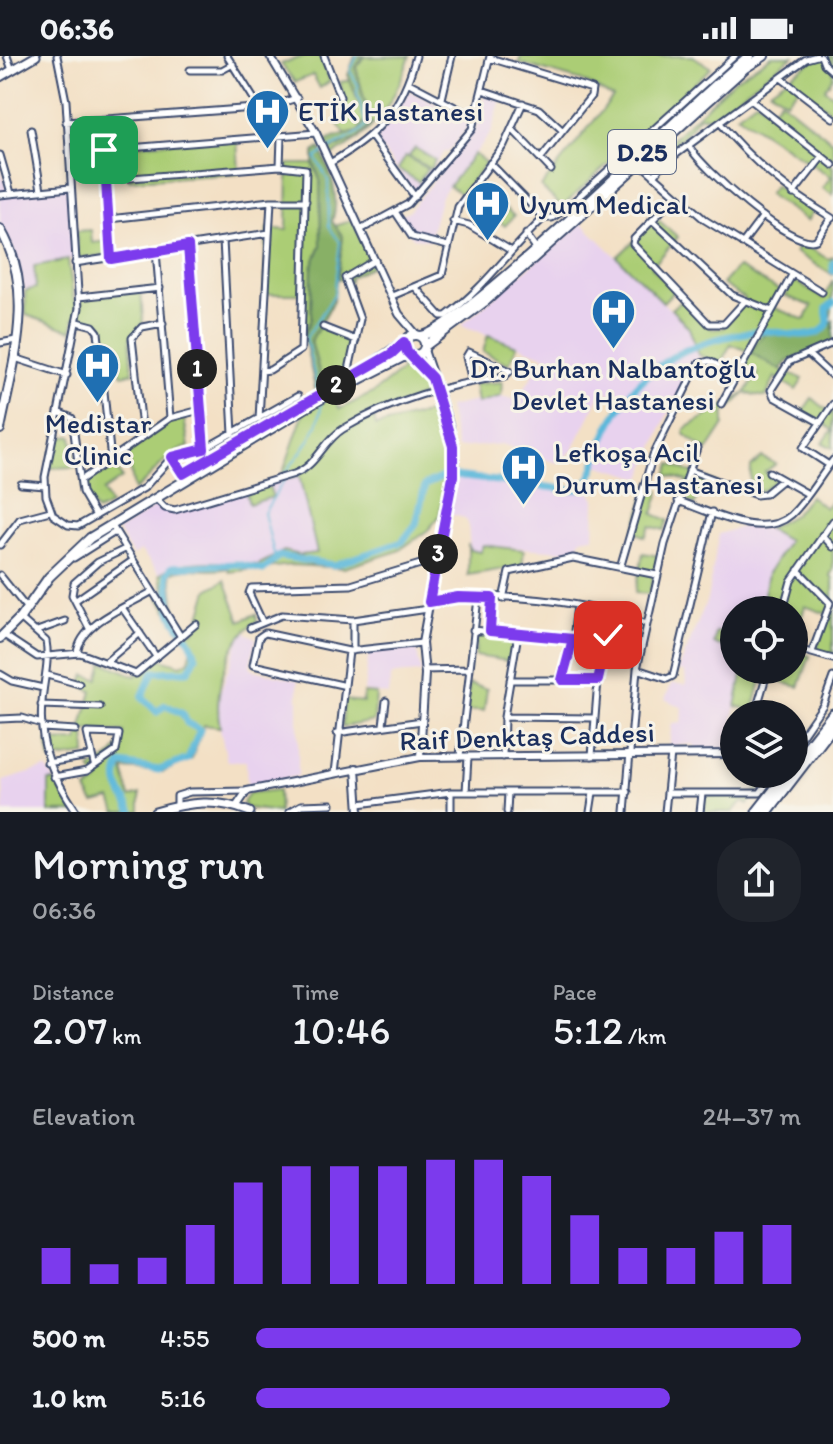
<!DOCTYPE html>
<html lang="en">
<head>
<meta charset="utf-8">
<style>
	body { margin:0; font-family:Itim,sans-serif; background:#20242c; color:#f1f3f6; height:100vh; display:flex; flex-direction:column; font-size:30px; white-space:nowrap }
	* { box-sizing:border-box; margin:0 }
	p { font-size:26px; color:#9ea1a6 }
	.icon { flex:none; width:44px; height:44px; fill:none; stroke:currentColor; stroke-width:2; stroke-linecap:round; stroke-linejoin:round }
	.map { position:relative; height:756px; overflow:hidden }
	.details { display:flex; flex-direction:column; background:#171b24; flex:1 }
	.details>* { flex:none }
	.tools { position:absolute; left:720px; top:540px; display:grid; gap:16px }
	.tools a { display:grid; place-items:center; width:88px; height:88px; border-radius:50%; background:#171b24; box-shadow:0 4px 12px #0003; font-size:40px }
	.pin { position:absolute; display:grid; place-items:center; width:68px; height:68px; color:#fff; margin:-34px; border-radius:16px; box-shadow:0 4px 12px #0006 }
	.km { position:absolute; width:40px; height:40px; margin:-20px; border-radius:50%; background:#222; color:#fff; font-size:22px; line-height:40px; text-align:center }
	.round { display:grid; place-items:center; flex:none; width:84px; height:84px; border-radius:32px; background:#20242c }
	.summary { display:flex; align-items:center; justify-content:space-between; height:136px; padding:0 32px }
	h1 { font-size:44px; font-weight:600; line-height:60px }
	.stats { display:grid; grid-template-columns:repeat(3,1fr); gap:12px; height:136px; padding:8px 32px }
	.stats div { display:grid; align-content:center }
	.stats b { font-size:40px; font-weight:600 }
	.stats small { font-size:22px; font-weight:400 }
	.stats p { font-size:22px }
	.chart { height:224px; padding:16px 32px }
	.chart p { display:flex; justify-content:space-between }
	.chart svg { width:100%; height:144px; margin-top:8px; stroke:#7c3aed; stroke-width:6 }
	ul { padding:0 32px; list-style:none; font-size:26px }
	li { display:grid; grid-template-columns:128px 96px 1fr; align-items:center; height:60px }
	li i { height:20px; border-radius:10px; background:#7c3aed }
	.status { display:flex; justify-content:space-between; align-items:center; height:56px; padding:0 40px; background:#171b24; direction:ltr }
	.status svg { height:22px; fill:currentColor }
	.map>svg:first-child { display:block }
</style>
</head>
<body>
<div class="status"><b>06:36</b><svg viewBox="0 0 49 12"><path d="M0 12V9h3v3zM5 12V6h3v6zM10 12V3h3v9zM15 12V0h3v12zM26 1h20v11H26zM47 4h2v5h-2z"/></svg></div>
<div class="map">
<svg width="833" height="756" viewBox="0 0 833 756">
	<rect width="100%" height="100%" fill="#f7f3e8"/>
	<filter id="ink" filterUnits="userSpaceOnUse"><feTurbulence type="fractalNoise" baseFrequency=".0125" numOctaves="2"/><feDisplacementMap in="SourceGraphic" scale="16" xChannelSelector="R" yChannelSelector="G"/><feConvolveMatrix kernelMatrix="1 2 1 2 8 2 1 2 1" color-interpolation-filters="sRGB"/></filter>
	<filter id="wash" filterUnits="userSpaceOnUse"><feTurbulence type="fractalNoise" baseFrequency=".006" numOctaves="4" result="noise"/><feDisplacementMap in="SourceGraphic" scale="32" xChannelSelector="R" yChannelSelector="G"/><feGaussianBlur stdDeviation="1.8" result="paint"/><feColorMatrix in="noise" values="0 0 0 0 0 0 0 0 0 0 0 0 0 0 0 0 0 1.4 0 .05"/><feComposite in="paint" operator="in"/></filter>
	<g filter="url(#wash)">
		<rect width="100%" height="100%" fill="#f3e0c5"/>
		<path fill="#e8d2ee" d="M410,35L467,64L470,69L448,96H444L417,134L407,127L379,89L378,82Z
			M485,40L501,43L491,77L441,140L429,184L413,182L400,159L409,155L476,72Z
			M0,108L6,133L72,129L78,202L35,210L36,232L25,235L13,192L0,169Z
			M582,167L689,272L700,298L666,361L642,422L593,408L621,345L603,333L572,395L557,407L502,388L457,392L448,351L501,340L517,344L545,300L461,269Z
			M299,419L317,497L300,499L284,495L258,509L236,504L206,509L185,506L169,511L160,518L141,495L133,500L118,475L156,450L173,457Z
			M458,420L589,435L595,443L594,481L581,482L577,496L483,489L481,496L470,494L468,467L465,462L448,458Z
			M745,470L768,473L789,485L768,517L761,554H734V614H743L727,694L700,695L692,688L669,690L672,667H681L683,652L665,643L672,627L686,629L685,616L678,615L707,544L719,478Z
			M242,575L256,582L250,610L254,614L298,624V720L247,729L246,705H227L215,650Z
			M416,590L421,617L391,619L388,639L364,635L369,595Z
			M46,712L77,756H4L3,725Z"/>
		<path fill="#abcd75" stroke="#637e6a" stroke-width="2" d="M304,0H321L330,25L320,32L313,19L295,26L281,8Z
			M410,0C395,45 375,78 331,100L329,94L358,83L371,69L356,12L363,1Z
			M521,0H693L711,12L562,151L541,131L613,41L582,25L519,7Z
			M741,0H745L583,146L580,143L663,66Z
			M772,0H793L712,60L698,61C684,85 663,91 648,113L647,107L734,24Z
			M833,0V21L825,33L833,39V57L800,31L786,45L770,34L815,3Z
			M350,24L365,64L358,76L346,79L337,67L345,48L340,26Z
			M757,44L770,56L780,44L833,86V100L828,107L833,111V139L822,132L831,121L737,59Z
			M237,82L239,118L129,124L126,89Z
			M415,92L435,104L430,113L409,100Z
			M474,98L486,107L461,138L449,130Z
			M406,100L427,113L419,126L398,113Z
			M288,108H313L320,124L321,190L312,212L311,263L304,280L305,238H264L267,172L287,174Z
			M775,129L813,155L807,165L768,138Z
			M492,140L514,160L505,170L495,162L485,174L478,169L487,155L482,151Z
			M657,163L678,181L652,211L674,235L663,246L617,201Z
			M353,164L372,210L350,221V226L338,223L343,181L335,170Z
			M91,174L92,187L108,185L110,199L78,202L76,175Z
			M801,187L828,203L833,201V219L795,196Z
			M68,204L74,245L141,231L143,267L130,282L133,317L122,319L118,310L104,312L103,271L98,265L74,262L72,275L26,259L25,235L36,232L34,210Z
			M737,211L780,235L772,251L805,264L812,250L785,240L795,225L824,242L833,224C833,287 825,283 765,277L780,313L803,323L796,334L775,321L766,341L745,337L724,358V369L707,395L684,378L685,373L745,337L758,318L742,310L750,296L731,288L720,308L699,299L689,272L671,253L683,244L712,273L723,272L745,243L722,228Z
			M318,269L350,283L343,315L324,330C315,311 304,288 318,269Z
			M488,279L517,290L509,308L483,296Z
			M407,304L418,310L432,335L374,361L376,370L439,354L450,411L439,461L428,474L398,495L344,512L292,509L229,516L228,512C208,518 188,508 171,517L175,555L192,576L197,571L208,534L225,524L240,565L256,558L257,565C227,585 213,636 220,671L204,669L192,703L163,716L123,713L130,741L140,738V756H116L111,743L94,747L86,734L98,726L90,713C108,704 120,696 124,676L85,674L86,699L50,704L47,686L78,685L92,635L81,630L85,619L98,623L103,606L135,620L158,602L181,609L189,604L192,592L188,585L158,541L165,536L160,518C180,500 233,507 258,509L284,495L300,499L317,497L299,419L280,425L304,356L331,340L340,353L373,337L402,314L398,306Z
			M502,326L501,340L477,347L474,328Z
			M812,342L831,357L833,355V392L823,387L832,374L818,363L813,367L800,359Z
			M184,362L189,391C164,397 154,421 134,434L128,397L171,364Z
			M72,380L76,411L49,412L57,382Z
			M762,401L776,408L765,416L777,424L764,434L750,437L751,411Z
			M113,407L122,422L103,435L110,449L97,456L85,437L83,426Z
			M671,408L717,427L711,438L701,434L695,448L681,442L687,425L667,419Z
			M649,428L660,435L653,458L668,464L664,474L650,470L645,481L634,475Z
			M269,430L273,441L249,448L246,437Z
			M810,440L825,452L833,443V514L830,519L833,524V601L816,593L830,559L805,550L794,587V554L762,549L768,517L788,485L768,473L795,458Z
			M468,488L470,494L480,496L483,489L524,494L522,510L468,519Z
			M643,497L659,500L649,538L635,537Z
			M716,576L734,579L733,593L714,588Z
			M477,577L513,583L509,605L475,600Z
			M794,594L810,600L799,631L768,623L770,614H794Z
			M743,614L763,617L753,655L736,650Z
			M469,628L487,633L484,655H466Z
			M364,637L376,638L374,665L342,671L344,644L363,646Z
			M759,718H775L748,748L742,745L733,756H704L705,739L754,740Z
			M49,725H54L75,756H49Z
			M278,734L279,756L246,752L243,747L249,737Z"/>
		<path fill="#88b066" stroke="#527062" stroke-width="2" d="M355,0H364L356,12L371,69L358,83L329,94L325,87L331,82L358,76L365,64L348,19Z
			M320,92C330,115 341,140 332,165L343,181L333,246L311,285L323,330L316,336L304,280L311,263L312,212L321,189L320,124L314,108V96Z
			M833,265V286L788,305L780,314L750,296L765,277C791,280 815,286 833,265Z"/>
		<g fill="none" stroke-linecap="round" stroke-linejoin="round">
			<path stroke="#5cb8da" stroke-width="2" d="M319,341L306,282L334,239L340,186L329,171L328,124L316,102C332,87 354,85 366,69L357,37L358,29L350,15L357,0
				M285,418C300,395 321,377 321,347
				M275,502L264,457L284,424"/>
			<path stroke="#5cb8da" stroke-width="7" d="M833,207V215
				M132,756C124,738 111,728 121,708L159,714L188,703L200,674L187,667L183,658L165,649L157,656L142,641L153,616L188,615L196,601C192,580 176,572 171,556C170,552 169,526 167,518L172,511L237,508L263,514L279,500L334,509L402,486L416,468L425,429L447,419L573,434L583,432C594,419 597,403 602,387C618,346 645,313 686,294C708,284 738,277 763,275C779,274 816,288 827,269C830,264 825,259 827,252L833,247"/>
		</g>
	</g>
	<g filter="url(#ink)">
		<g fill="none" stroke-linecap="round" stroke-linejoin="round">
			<defs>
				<path id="minor" d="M7,0L12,14
					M57,0L66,45L79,252L45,421L46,440L53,459L68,469L78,470L144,432L172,401L211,389L298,340
					M227,0L259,51
					M324,0L340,41
					M821,0L824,8L833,16
					M490,2L592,33L591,40L541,102
					M190,14H222L233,8
					M781,22L833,62
					M409,27L476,62
					M482,34L539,53L563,75
					M442,43L452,0
					M752,45L833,109
					M102,64L111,203
					M66,66L268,51L297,42
					M721,68C754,108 788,135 832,162
					M512,73L551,114
					M31,74L41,134
					M371,80L415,141
					M689,90C701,112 793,194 816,184L831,162
					M104,94L316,77
					M0,99L11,137
					M330,107C378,79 402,54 416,0
					M490,107L544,162
					M640,107L705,164L822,236
					M280,110L281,81
					M654,120L663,108L806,3L817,0
					M106,124L280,110L306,113L301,294L270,314L262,315
					M793,138L822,101
					M0,139L70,132
					M676,140L634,183L633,188L709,268H724L744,246
					M396,157L412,181L448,190
					M109,163L271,145H306
					M453,165L469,169L510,194
					M653,165L732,239L772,255
					M362,173L408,148L472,73L490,0
					M526,178L536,192
					M223,184L233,378
					M742,188L763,160
					M188,190L204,393
					M156,195L170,362
					M75,207L269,177
					M415,231L441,260H446C488,229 507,196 544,162H552L565,153L735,0
					M392,240L442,219L458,151L504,89L523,47
					M79,241L160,232
					M78,266L93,270L98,276L111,405
					M323,271L356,284
					M0,287L16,284
					M808,298L833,321
					M15,302L67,319
					M331,322L346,315
					M347,323L360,263L345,222L375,204
					M721,348L792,219
					M60,357L72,362L82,436L96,460
					M259,363L271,145
					M819,366L774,341L771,334L789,306L833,287
					M143,381L132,282L142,271L163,267
					M172,401L183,418
					M829,409L803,392L833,348
					M689,414L756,439L765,438L782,424
					M769,416L808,438
					M81,424L170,362L200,354
					M21,428L45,430
					M155,442L165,452L175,454L294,418C317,410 323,385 343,373C393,343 448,329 505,320L510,315L469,296L466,301L472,325
					M678,445C710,455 762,485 791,459C807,444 819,422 833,404
					M111,468L181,581
					M822,479L833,491
					M0,489L20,463L50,455
					M74,502L115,476
					M621,509L653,399L698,308L709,305L736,318
					M798,514L830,547L812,596
					M0,519L24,549
					M503,543L509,516L573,502L657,519
					M76,544L132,505
					M429,546C494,533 585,545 647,568
					M123,553L155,599
					M783,554L791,525L833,465
					M20,562L46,585C50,607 43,626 42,647C38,690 53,721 77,756
					M262,565L249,537L251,532L351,529L437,503
					M89,572L72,539L74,527L98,506L125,493
					M250,572L282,559L353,564L428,553
					M473,574L573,583
					M37,575L65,565
					M490,575L492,542
					M4,579L37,601L80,597L136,618L196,568
					M794,592L833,603
					M353,595V564
					M77,597C81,566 127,551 151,536
					M107,605L140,577
					M637,613L667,623L673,620L712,456
					M424,614L468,613
					M0,618L12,625L43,632
					M47,619L79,628
					M510,624H598
					M562,624L572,592L577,549
					M342,629L253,609L259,581L265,577L349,595L422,587
					M41,649L100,651
					M755,658L768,614
					M504,661L594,662
					M0,663L22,662L42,668
					M383,669L386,645
					M42,672L76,674
					M337,677L422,665
					M794,691L823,649L833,621
					M460,700L478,542
					M592,700L598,624L608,579
					M503,701L504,661L518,578
					M47,707L90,700
					M335,717L349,595
					M54,721L87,715L116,695L119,678L87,677L94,708
					M466,736L468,701
					M668,737H760L774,718
					M359,748L451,736H628
					M177,749V740L190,736L247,735
					M289,756L301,749L331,748
					M451,756V736
					M507,756L508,737
					M590,756L593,737
					M625,756L637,613L665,488L697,392
					M665,756L671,698
					M700,756L702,738"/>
				<path id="tertiary" d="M270,0L316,77L399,258L416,278
					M413,299L427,316
					M420,701L425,618L422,587L454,411L450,371L424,294
					M356,712L359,756
					M236,751L247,735L420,701L734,698"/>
				<path id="secondary" d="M0,21L36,0
					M155,756C190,746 216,742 250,756"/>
				<path id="primary" d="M0,173C37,235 13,307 0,373
					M405 289a10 10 0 1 1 20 0a10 10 0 1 1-20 0Z
					M420,280C458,279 698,39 749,0
					M425,290L487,244L745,12L764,0
					M370,310L404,286
					M0,582L20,562L49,521L90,482L315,346L409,298"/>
				<path id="trunk" d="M794,708L833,658
					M757,756L787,718
					M767,756L833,670"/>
			</defs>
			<use href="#minor" stroke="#3b4a6d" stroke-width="9"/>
			<use href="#tertiary" stroke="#3b4a6d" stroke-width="10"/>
			<use href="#secondary" stroke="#3b4a6d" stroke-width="11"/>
			<use href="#primary" stroke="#3b4a6d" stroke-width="12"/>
			<use href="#trunk" stroke="#3b4a6d" stroke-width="13"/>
			<use href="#minor" stroke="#fff" stroke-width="5"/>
			<use href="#tertiary" stroke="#fff" stroke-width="6"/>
			<use href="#secondary" stroke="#fff" stroke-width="7"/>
			<use href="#primary" stroke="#fff" stroke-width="8"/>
			<use href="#trunk" stroke="#fff" stroke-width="9"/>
		</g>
	</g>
	<g fill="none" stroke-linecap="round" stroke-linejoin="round" filter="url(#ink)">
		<defs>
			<path id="route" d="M104,94L111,203L188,190L204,393L172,401L183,418L391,298L404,286L407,296L432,322L453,390V420L429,546L458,541L492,542L490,575L573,583L562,624H598L608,579"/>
		</defs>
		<use href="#route" stroke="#fff" stroke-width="16"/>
		<use href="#route" stroke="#7c3aed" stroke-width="10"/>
	</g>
	<defs>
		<symbol id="hospital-pin" viewBox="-11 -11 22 30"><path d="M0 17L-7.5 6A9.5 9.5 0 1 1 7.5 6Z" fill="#1f6fb2" stroke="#f7f3e8"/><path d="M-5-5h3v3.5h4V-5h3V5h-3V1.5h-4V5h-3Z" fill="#fff"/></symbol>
	</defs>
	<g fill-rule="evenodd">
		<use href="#hospital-pin" x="242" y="30" width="51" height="69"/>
		<use href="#hospital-pin" x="462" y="122" width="51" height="69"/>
		<use href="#hospital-pin" x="588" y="230" width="51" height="69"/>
		<use href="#hospital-pin" x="72" y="284" width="51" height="69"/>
		<use href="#hospital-pin" x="498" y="386" width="51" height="69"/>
	</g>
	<g text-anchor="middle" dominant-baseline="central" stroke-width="6" stroke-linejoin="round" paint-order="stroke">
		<rect fill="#f7f3e8" stroke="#5d6a87" stroke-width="2" x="608" y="74" width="68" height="44" rx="6"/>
		<g font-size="26" font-weight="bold" fill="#1b2f5e">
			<text x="642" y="96">D.25</text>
		</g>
		<g font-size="28" fill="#1b2f5e" stroke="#f7f3e8" text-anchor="start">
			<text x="298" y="55">ETİK Hastanesi</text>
			<text x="519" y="148">Uyum Medical</text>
			<text x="613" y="312" text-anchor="middle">Dr. Burhan Nalbantoğlu<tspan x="613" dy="32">Devlet Hastanesi</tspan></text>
			<text x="98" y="367" text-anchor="middle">Medistar<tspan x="98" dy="32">Clinic</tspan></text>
			<text x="554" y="396">Lefkoşa Acil<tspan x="554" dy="32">Durum Hastanesi</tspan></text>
		</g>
		<g font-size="28" fill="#1b2f5e" stroke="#f7f3e8">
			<text transform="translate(527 680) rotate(-2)">Raif Denktaş Caddesi</text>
		</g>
	</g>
</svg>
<div class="tools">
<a><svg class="icon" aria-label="locate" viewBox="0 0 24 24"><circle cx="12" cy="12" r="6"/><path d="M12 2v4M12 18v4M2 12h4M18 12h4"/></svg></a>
<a><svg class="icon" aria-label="layers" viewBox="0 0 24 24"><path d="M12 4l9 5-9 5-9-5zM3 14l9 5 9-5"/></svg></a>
</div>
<div class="pin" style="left:104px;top:94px;background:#1e9e55"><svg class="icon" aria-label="arrive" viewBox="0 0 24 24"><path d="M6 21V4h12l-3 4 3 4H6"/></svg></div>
<div class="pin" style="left:608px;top:579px;background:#d93025"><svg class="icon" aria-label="check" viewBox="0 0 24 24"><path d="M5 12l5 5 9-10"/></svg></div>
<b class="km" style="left:197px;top:313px">1</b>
<b class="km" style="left:336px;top:329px">2</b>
<b class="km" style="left:438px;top:498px">3</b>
</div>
<section class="details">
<div class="summary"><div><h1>Morning run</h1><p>06:36</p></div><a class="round"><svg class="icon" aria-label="share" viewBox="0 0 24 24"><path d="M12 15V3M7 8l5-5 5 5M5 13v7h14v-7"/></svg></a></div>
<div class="stats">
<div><p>Distance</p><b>2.07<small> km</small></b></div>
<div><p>Time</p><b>10:46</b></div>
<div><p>Pace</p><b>5:12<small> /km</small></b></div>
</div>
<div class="chart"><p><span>Elevation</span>24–37 m</p>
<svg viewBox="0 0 160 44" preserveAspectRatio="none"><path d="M5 44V33M15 44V38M25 44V36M35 44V26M45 44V13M55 44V8M65 44V8M75 44V8M85 44V6M95 44V6M105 44V11M115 44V23M125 44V33M135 44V33M145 44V28M155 44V26"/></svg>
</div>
<ul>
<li><b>500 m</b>4:55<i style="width:100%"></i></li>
<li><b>1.0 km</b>5:16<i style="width:76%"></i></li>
</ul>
</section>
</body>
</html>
